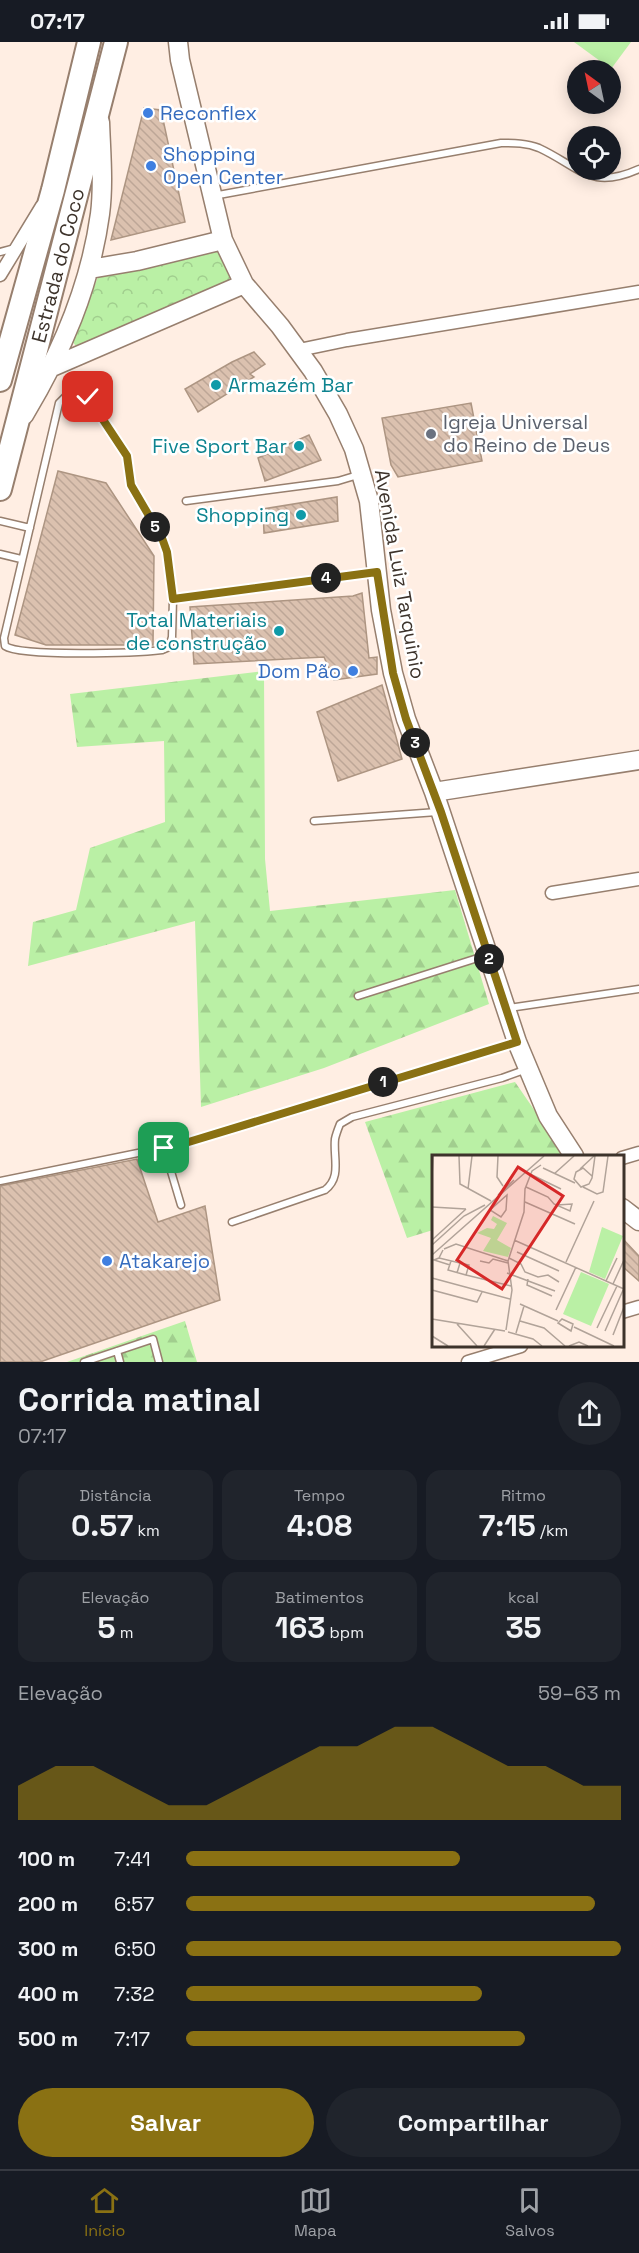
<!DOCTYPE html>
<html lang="pt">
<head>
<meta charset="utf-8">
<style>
	body { margin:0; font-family:"Space Grotesk",sans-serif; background:#20242c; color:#f1f3f6; height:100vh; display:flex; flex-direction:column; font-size:22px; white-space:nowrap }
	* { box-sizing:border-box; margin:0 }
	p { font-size:20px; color:#9ea1a6 }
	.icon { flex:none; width:33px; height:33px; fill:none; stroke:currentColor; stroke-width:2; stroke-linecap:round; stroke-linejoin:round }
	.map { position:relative; height:1320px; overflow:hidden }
	.details { display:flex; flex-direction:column; background:#171b24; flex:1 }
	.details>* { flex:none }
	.needle { width:39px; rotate:327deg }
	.tools { position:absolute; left:567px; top:18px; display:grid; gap:12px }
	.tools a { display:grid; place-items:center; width:54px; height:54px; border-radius:50%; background:#171b24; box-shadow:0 3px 15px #0003; font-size:30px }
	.pin { position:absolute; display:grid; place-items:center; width:51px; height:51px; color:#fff; margin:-26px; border-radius:12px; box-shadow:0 3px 9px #0006 }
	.km { position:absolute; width:30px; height:30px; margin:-15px; border-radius:50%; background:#222; color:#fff; font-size:16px; line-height:30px; text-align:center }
	.round { display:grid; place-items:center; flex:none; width:63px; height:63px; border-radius:32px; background:#20242c }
	.headline { display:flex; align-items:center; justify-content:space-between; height:102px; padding:0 18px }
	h1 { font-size:33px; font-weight:600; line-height:45px }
	.stats { display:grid; grid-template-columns:repeat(3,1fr); gap:9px; height:102px; padding:6px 18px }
	.stats div { display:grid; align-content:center; border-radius:15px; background:#20242c; text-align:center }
	.stats b { font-size:30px; font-weight:600 }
	.stats small { font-size:16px; font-weight:400 }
	.stats p { font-size:16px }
	.chart { height:168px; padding:12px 18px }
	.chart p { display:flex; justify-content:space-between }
	.chart svg { width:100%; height:108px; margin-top:6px; fill:#8a7113; opacity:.7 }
	.cta { display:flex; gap:12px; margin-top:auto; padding:12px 18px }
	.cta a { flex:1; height:69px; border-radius:36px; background:#8a7113; color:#fff; font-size:24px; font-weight:600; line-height:69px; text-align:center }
	.cta a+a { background:#20242c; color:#f1f3f6 }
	ul { padding:0 18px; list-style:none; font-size:20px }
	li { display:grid; grid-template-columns:96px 72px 1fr; align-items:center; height:45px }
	li i { height:15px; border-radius:8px; background:#8a7113 }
	.status { display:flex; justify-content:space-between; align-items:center; height:42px; padding:0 30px; background:#171b24; direction:ltr }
	.status svg { height:16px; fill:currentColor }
	.dock { display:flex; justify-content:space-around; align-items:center; height:84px; border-top:2px solid #363941; background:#171b24; font-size:16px; color:#9ea1a6 }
	.dock a { display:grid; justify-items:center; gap:3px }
	.dock .active { color:#8a7113 }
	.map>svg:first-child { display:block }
</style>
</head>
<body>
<div class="status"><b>07:17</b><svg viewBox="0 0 49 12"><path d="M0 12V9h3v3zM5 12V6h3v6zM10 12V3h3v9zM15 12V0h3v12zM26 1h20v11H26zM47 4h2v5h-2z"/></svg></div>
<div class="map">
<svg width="639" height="1320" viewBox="0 0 639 1320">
	<defs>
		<pattern id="forest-firs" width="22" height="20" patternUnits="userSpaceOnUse" patternTransform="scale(1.5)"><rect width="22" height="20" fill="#baf0a5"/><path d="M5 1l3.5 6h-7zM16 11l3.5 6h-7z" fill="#a1ce8e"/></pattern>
		<pattern id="park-crowns" width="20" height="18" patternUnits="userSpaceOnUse" patternTransform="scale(1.5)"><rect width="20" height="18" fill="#baf0a5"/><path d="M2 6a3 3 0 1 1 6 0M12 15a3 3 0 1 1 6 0" fill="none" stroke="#a1ce8e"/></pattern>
		<pattern id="building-back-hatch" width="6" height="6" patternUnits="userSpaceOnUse" patternTransform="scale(1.5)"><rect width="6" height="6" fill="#dbc1af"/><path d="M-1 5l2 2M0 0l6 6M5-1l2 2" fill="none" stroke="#bda697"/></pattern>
	</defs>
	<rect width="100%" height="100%" fill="#ffeee3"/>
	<path fill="#baf0a5" d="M574,0H631L611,27Z"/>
	<path fill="url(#forest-firs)" d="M264,629L265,817L270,869L455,848L489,962L324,1026L201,1065L195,879L28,924L33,880L76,868L90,806L165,780L164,699L77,705L70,652Z
		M515,1040L566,1114H434L433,1188L407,1196L365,1080Z
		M185,1279L197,1320H67Z"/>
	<path fill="url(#park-crowns)" d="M221,207L235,242L79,308L72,299L98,235Z"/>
	<path fill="url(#building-back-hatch)" stroke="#ad9582" stroke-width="1.5" d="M144,66L161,68L185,180L111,198Z
		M254,310L265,322L250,332L254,335L198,370L185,347L232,320Z
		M471,361L482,419L398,435L391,423L382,376Z
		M309,393L321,418L265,439L258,416Z
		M58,429L106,441L154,514L153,603H46L15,593Z
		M337,455L338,479L264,491L263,467Z
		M362,551L369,616L377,615V632L334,638L324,615L194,622L190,565L353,554Z
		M382,643L402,717L338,739L317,670Z
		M137,1117L158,1180L205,1164L220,1258L40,1320H0V1144Z
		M622,1196L639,1214V1239L622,1224Z"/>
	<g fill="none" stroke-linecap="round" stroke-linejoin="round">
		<defs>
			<path id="lane" d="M213,154L501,101C514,101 527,101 539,106C580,125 590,149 639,127
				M0,210L15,206
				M71,349H79L88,355L127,414L131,443L162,496L167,510L173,557L172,595L169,605L162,608C138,611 21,615 5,604L4,596L59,361Z
				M186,459L338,439L358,433
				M0,479L30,486
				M0,512L21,517
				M173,557L375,530
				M314,779L437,770
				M358,954L487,913
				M509,966L639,947
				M164,1106L181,1163
				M0,1139L182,1102L515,1001
				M232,1180L325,1148C342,1135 333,1116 335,1097C336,1092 338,1087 340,1082L352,1075L502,1036L527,1027
				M117,1309L120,1320
				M84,1320L153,1297L159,1320"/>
			<path id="street" d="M0,233L42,164
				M299,308L347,298L639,250
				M552,851L639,837
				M622,1116L639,1111
				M622,1270L639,1265
				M468,1320L521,1304"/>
			<path id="secondary" d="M178,0L180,18L223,198L244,242L280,284L313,329L338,372L354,407L369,459L381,568L393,631L406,677L434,750L517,1000L548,1074L574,1114
				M90,227L137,219L223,198
				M52,325L244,242
				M24,373C62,310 90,245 100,172C104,142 101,110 100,80
				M434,750L639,718
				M622,1166L639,1179"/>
			<g id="highway">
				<path d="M0,338L53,148L89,0"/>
				<path id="s1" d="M0,447L116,0"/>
			</g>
		</defs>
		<use href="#lane" stroke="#977f6e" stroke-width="9"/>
		<use href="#street" stroke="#977f6e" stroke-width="15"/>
		<use href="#secondary" stroke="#977f6e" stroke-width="21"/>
		<use href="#highway" stroke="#977f6e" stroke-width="26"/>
		<use href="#lane" stroke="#fff" stroke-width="6"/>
		<use href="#street" stroke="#fff" stroke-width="12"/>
		<use href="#secondary" stroke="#fff" stroke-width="18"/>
		<use href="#highway" stroke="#fff" stroke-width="22"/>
	</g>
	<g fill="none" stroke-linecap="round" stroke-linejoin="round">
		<defs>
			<path id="route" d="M88,355L127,414L131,443L162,496L167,510L173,557L377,530L393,631L406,677L441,770L517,1000L182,1102L164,1106"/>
		</defs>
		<use href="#route" stroke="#fff" stroke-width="12"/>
		<use href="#route" stroke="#8a7113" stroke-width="8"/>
	</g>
	<g fill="#3f7fe0" stroke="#fff" stroke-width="2">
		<circle cx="148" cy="71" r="6"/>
		<circle cx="151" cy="124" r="6"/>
		<circle cx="353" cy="629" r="6"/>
		<circle cx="107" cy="1219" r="6"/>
	</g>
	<g fill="#0f9aa8" stroke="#fff" stroke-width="2">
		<circle cx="216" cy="343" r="6"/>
		<circle cx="299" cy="404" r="6"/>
		<circle cx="301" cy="473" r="6"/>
		<circle cx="279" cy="589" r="6"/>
	</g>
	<circle fill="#6b7280" stroke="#fff" stroke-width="2" cx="431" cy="392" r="6"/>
	<g text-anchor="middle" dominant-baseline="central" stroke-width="5" stroke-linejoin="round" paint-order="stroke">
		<g font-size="20" fill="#366cbe" stroke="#fff" text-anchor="start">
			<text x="160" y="71">Reconflex</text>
			<text x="163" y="112">Shopping<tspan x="163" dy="23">Open Center</tspan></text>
			<text x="341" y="629" text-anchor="end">Dom Pão</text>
			<text x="119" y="1219">Atakarejo</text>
		</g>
		<g font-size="20" fill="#3d332b" stroke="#fff">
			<text stroke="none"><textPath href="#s1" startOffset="231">Estrada do Coco</textPath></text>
			<text transform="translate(400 532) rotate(80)">Avenida Luiz Tarquinio</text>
		</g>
		<g font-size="20" fill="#0d838f" stroke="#fff" text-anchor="end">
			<text x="228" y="343" text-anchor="start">Armazém Bar</text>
			<text x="287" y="404">Five Sport Bar</text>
			<text x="289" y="473">Shopping</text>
			<text x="267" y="578">Total Materiais<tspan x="267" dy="23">de construção</tspan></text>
		</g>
		<g font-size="20" fill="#5b616d" stroke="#fff" text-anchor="start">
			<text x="443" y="380">Igreja Universal<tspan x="443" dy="23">do Reino de Deus</tspan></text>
		</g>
	</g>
	<g transform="translate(432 1113)">
		<rect width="192" height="192" fill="#ffeee3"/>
		<path d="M61,61L75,68L65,85L79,93L76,102L51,96L59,83L45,78L55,73L62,74L65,69L59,65ZM170,72L191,81L173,124L157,117ZM149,117L177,129L159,171L131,159Z" fill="#baf0a5"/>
		<path fill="none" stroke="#b1a399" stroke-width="1.5" d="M27,1L28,29L59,46M66,1L65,22L71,31M111,13L143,28M148,14L162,1M98,19L129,34M122,19L142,1M160,21L151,13L144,17L142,24L149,32L157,29L160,23L163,1M0,22L1,1M94,32L116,42L122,49L138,56L140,49L125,50M151,32L165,39L171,37L176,1M36,34L40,1M66,40L82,25M75,40L74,55L69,62L58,55ZM192,44V23M93,47L143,69M0,52L34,54M0,85L34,54M82,85L192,134M0,90L32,61L53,50M12,94L24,89L76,106M11,95L7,103L28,108L25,118M85,97L127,116M0,100L112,1M7,103L2,105L18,110M77,103L89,109L93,117L106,122L116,120L127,127M19,106L16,115L34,120L37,110L28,108M48,106L57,108L61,104L76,108M134,107L162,46M75,118L123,136M34,120L79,131M0,123L78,144M96,124L95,130L120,141M174,126L185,103M181,129L192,105M0,135L45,147L50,137M88,149L126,166M124,155L144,112M0,164L73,176M130,164L141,169L139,176L126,168ZM88,166L112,173L133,191M25,169L45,191M142,172L182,191M165,173L185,131M74,175L80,135L76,106L92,57L93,34L100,16L109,10M173,176L192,133M76,177L101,184L110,191M84,178L92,151M181,180L192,152M0,181L16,191M52,191L63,174M137,191L147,187L156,191"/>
		<path fill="#d62828" fill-opacity="0.15" stroke="#d62828" stroke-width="3" d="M86,12L131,41L70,134L25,105Z"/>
		<rect width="192" height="192" fill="none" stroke="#3d332b" stroke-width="3"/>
	</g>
</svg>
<div class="tools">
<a><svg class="needle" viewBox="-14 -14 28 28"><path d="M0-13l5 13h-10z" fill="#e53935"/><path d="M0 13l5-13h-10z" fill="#9ea1a6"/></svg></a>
<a><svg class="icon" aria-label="locate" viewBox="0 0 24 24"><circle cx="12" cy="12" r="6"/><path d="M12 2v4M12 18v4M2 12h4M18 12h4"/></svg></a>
</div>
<div class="pin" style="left:164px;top:1106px;background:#1e9e55"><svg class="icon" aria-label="arrive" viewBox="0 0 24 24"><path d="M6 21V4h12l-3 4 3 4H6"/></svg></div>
<div class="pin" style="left:88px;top:355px;background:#d93025"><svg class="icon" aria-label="check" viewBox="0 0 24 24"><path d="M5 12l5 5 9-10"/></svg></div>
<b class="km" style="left:383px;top:1040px">1</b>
<b class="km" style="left:489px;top:917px">2</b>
<b class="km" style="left:415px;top:701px">3</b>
<b class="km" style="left:326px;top:536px">4</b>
<b class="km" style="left:155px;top:485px">5</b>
</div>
<section class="details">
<div class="headline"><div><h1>Corrida matinal</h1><p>07:17</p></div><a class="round"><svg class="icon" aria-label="share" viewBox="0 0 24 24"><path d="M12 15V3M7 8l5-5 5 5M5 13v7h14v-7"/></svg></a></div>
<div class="stats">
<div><p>Distância</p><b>0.57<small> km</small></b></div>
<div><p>Tempo</p><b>4:08</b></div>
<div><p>Ritmo</p><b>7:15<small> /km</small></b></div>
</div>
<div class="stats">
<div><p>Elevação</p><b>5<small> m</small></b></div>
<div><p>Batimentos</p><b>163<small> bpm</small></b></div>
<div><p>kcal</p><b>35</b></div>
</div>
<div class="chart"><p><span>Elevação</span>59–63 m</p>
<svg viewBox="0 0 160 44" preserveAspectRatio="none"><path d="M0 44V30L10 22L20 22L30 30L40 38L50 38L60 30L70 22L80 14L90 14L100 6L110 6L120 14L130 22L140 22L150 30L160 30V44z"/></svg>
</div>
<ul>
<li><b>100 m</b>7:41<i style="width:63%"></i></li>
<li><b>200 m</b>6:57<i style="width:94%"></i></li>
<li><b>300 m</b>6:50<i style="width:100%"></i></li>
<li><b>400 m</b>7:32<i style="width:68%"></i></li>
<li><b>500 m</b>7:17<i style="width:78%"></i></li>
</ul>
<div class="cta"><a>Salvar</a><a>Compartilhar</a></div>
</section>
<nav class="dock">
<a class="active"><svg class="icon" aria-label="home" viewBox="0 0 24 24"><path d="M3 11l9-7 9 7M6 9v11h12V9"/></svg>Início</a>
<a><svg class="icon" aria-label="map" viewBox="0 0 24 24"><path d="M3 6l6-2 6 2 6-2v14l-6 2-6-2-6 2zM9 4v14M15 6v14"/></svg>Mapa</a>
<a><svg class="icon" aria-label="saved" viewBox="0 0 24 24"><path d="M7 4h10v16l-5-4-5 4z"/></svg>Salvos</a>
</nav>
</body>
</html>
